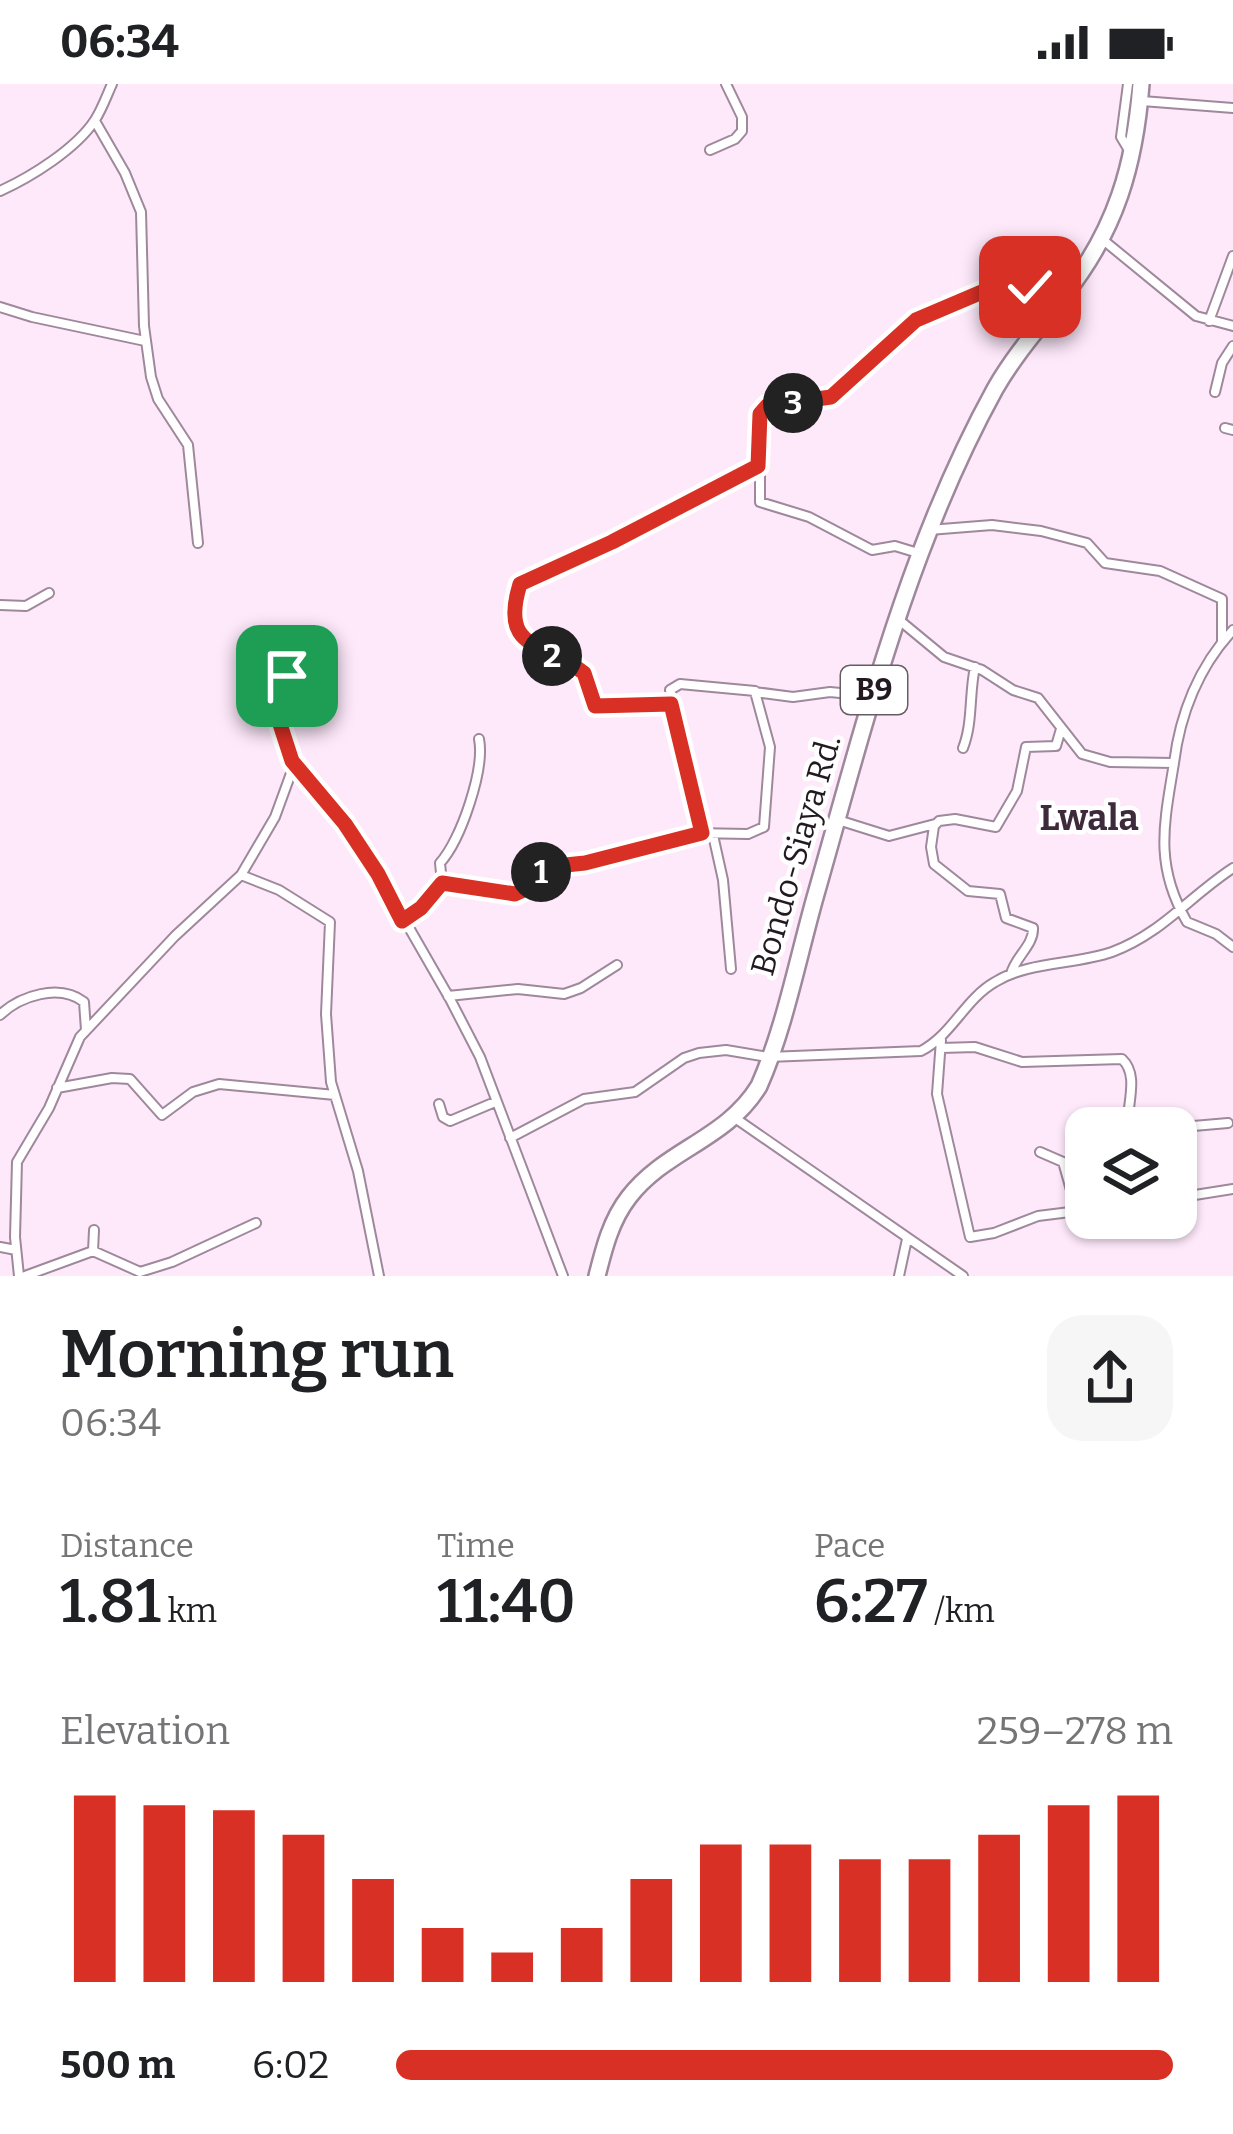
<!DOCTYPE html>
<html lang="en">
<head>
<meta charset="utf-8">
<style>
	body { margin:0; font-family:Bitter,serif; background:#f6f6f6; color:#202124; height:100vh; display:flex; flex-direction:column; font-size:45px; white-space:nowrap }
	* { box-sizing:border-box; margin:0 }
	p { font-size:39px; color:#757577 }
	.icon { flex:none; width:66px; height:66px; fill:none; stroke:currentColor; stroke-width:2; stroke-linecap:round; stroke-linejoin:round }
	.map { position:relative; height:1192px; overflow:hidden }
	.panel { display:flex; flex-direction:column; background:#fff; flex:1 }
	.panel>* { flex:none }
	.fabs { position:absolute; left:1065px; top:1023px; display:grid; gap:24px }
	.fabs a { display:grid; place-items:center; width:132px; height:132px; border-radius:24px; background:#fff; box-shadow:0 3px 9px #0004; font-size:60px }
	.pin { position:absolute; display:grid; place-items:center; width:102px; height:102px; color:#fff; margin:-51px; border-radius:24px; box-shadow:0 6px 18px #0006 }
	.km { position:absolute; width:60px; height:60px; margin:-30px; border-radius:50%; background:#222; color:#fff; font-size:33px; line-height:60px; text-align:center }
	.round { display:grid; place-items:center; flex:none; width:126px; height:126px; border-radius:36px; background:#f6f6f6 }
	.head { display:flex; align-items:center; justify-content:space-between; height:204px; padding:0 60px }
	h1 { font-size:66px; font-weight:600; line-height:90px }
	.metrics { display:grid; grid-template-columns:repeat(3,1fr); gap:18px; height:204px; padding:12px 60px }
	.metrics div { display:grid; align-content:center }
	.metrics b { font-size:60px; font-weight:600 }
	.metrics small { font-size:33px; font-weight:400 }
	.metrics p { font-size:33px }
	.chart { height:336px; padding:24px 60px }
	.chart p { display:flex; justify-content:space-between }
	.chart svg { width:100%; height:216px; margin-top:12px; stroke:#d93025; stroke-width:6 }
	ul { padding:0 60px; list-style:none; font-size:39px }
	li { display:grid; grid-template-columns:192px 144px 1fr; align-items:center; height:90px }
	li i { height:30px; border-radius:15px; background:#d93025 }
	.status { display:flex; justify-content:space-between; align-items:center; height:84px; padding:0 60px; background:#fff; direction:ltr }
	.status svg { height:33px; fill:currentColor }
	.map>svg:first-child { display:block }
</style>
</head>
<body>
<div class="status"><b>06:34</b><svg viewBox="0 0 49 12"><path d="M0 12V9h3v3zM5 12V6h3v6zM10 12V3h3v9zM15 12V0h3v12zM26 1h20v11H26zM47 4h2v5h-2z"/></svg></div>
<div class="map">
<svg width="1233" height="1192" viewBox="0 0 1233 1192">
	<rect width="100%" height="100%" fill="#fee9fb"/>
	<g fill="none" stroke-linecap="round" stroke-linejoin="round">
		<defs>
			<path id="minor" d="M1128,0L1121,53L1130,68
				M1142,17L1233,24
				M95,37L125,89L141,128L144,242L151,293L158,315L188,361L198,459
				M710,66L735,55L742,47V33L726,0
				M0,107C31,93 76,65 95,36C102,25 107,11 112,0
				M1102,155L1196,232L1233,242
				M0,223L32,233L145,257
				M1209,237L1233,172
				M1215,308L1222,279L1233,262
				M1225,344L1233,346
				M929,446L992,441L1041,447L1087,459L1105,479L1160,487L1222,515V557
				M918,469L895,462L872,466L809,433L760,418V330L767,322L831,313L908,241L996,203L1023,201L1057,220
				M0,521L26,522L49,509
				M898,535L944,573L982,586L1013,606L1038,614L1082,670L1110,678L1174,679C1164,740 1154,781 1187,838L1216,850L1233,863
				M671,621L595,622L584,589C555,566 511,567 515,521C516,509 518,503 525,495L612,458L758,382
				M963,664C973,639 969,610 975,583
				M1174,679C1180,630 1199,582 1233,546
				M294,681L345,740L373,781L450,915L480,973L563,1192
				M838,736L889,752L935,740
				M702,749L670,606L680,600L755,607
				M713,751L723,796L731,885
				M241,791L279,806L330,838L326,930L331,998L358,1087L379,1192
				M442,799L440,779C461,756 485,685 479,655
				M402,837L421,824L443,798L515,810L528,804L551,782L593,777L694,749L748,750L764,743L770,663L755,608L793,613L830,608L871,612
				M1011,890C1015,873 1034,861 1033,844L1006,834L1000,810L968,807L934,780L931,763L934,742L939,737L955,735L996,743L1017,707L1026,663L1056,662L1061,645
				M448,912L518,905L564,910L581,904L617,881
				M0,931C20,912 59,899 84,918L86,946
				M941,956L937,1010L970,1153L994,1149L1038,1132L1086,1126
				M941,964L975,963L1022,978L1122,975C1140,992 1126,1021 1128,1044
				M57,1004L112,994L130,995L162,1031L193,1008L219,1000L335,1011
				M439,1020L443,1033L450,1037L495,1018
				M735,1034L963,1192
				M1170,1044L1228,1039
				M510,1054L584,1015L635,1008L684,974L699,969L726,966L768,973L921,967C952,951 965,915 995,898C1029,877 1075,881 1112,868C1161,850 1190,812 1233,784
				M1040,1068L1063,1078L1077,1127
				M1176,1114L1233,1105
				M0,1163L16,1166
				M93,1167L140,1188L172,1178L256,1139
				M19,1192L15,1153L17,1078L49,1024L80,953L175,852L241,791L275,733L294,681L278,634L286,587L273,573
				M25,1192L93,1167L94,1146
				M899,1192L907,1155"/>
			<path id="highway" d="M597,1192C604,1164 611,1136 629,1113C666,1065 726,1056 759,1002C785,943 798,873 816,810C865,638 908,463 995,305C1015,270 1041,241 1065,210C1116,146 1135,80 1141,0"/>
		</defs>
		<use href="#minor" stroke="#9f889c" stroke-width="12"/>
		<use href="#highway" stroke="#9f889c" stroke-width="20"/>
		<use href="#minor" stroke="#fff" stroke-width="8"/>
		<use href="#highway" stroke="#fff" stroke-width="15"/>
	</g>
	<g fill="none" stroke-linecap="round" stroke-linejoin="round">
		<defs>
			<path id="route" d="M287,592L278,634L292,677L345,740L378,790L402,837L421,824L442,799L515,810L528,804L546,783L585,779L702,749L671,620L595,622L584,589C544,557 499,568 520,500L612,458L758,382L760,330L767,322L831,313L916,236L996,202L1014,199L1030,203"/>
		</defs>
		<use href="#route" stroke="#fff" stroke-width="24"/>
		<use href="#route" stroke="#d93025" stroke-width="15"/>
	</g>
	<g text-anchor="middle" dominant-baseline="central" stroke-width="9" stroke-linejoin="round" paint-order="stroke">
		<rect fill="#fff" stroke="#645e64" stroke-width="3" x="841" y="582" width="66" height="48" rx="9"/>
		<g font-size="30" font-weight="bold" fill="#221921">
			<text x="874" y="606">B9</text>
		</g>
		<g font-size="33" fill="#221921" stroke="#fff">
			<text transform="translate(796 771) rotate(-74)">Bondo-Siaya Rd.</text>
		</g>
		<g font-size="36" font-weight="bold" fill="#3d2a3b" stroke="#fff">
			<text x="1089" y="734">Lwala</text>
		</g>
	</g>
</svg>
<div class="fabs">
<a><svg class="icon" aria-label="layers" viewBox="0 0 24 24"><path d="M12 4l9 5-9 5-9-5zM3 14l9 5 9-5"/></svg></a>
</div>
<div class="pin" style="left:287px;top:592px;background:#1e9e55"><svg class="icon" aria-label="arrive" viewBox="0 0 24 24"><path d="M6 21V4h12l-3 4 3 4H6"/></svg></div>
<div class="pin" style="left:1030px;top:203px;background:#d93025"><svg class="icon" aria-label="check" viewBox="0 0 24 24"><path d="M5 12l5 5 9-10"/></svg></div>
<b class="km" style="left:541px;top:788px">1</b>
<b class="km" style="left:552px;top:572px">2</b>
<b class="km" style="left:793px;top:319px">3</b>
</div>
<section class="panel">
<div class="head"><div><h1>Morning run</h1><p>06:34</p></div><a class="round"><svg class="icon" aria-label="share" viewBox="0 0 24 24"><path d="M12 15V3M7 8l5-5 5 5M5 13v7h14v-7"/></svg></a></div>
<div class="metrics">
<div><p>Distance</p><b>1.81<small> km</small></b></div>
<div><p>Time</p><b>11:40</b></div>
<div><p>Pace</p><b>6:27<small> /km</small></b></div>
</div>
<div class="chart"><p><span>Elevation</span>259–278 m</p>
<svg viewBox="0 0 160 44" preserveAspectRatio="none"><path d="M5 44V6M15 44V8M25 44V9M35 44V14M45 44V23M55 44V33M65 44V38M75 44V33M85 44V23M95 44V16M105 44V16M115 44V19M125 44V19M135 44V14M145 44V8M155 44V6"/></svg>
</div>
<ul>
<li><b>500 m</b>6:02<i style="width:100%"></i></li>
</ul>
</section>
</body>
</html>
